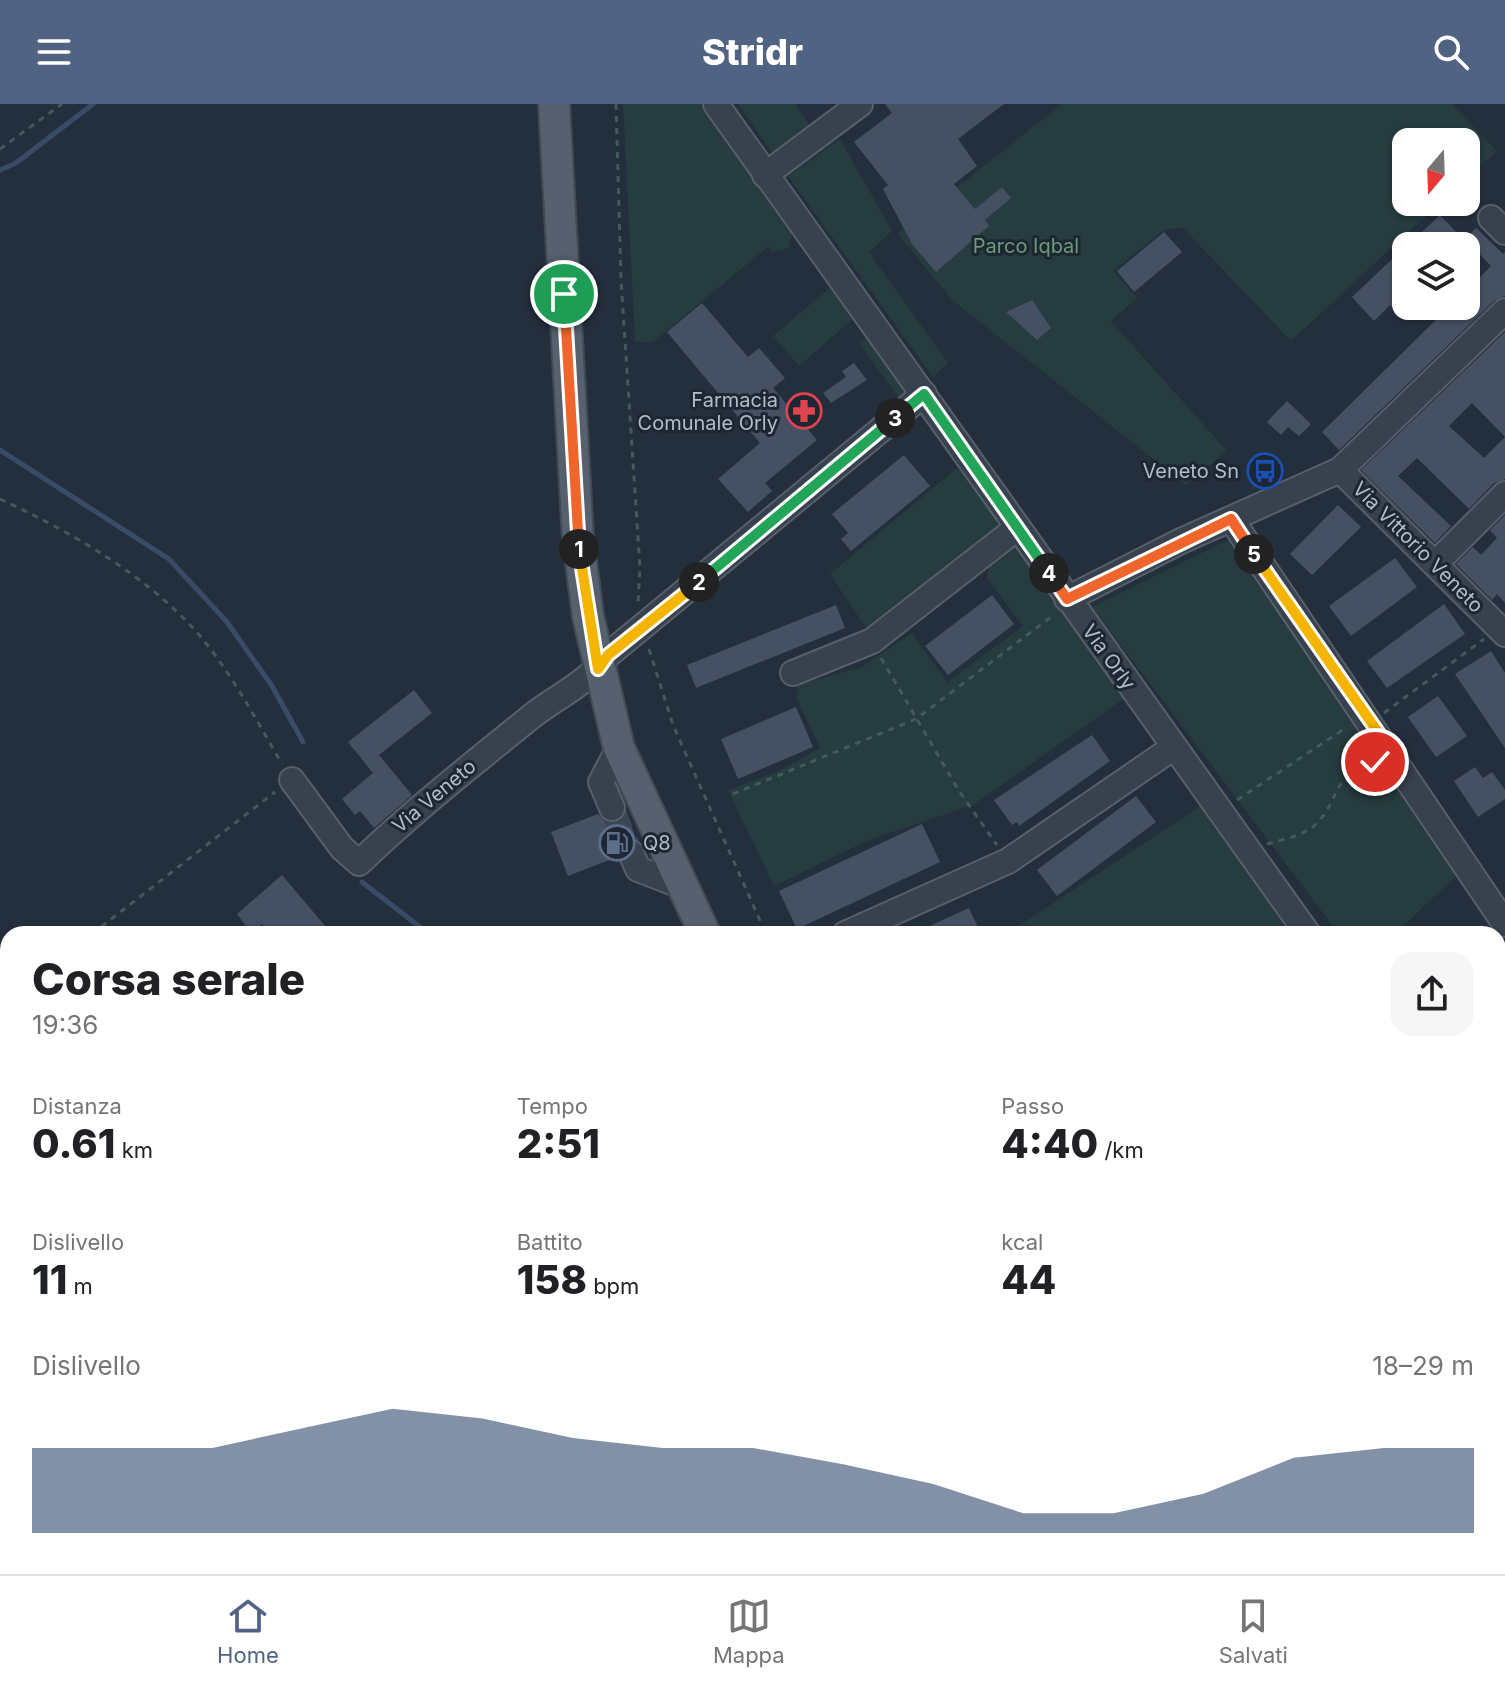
<!DOCTYPE html>
<html lang="it">
<head>
<meta charset="utf-8">
<style>
	body { margin:0; font-family:Inter,sans-serif; background:#f6f6f6; color:#202124; height:100vh; display:flex; flex-direction:column; font-size:30px; white-space:nowrap }
	* { box-sizing:border-box; margin:0 }
	p { font-size:26px; color:#757577 }
	.icon { flex:none; width:44px; height:44px; fill:none; stroke:currentColor; stroke-width:2; stroke-linecap:round; stroke-linejoin:round }
	.map { position:relative; flex:1; overflow:hidden }
	.drawer { position:absolute; left:0px; top:822px; width:1506px; height:648px; display:flex; flex-direction:column; background:#fff; border-radius:24px 24px 0 0; box-shadow:0 2px 6px #0004 }
	.drawer>* { flex:none }
	.needle { width:52px; rotate:199deg }
	.tools { position:absolute; left:1392px; top:24px; display:grid; gap:16px }
	.tools a { display:grid; place-items:center; width:88px; height:88px; border-radius:16px; background:#fff; box-shadow:0 2px 6px #0004; font-size:40px }
	.pin { position:absolute; display:grid; place-items:center; width:68px; height:68px; color:#fff; margin:-34px; border:4px solid #fff; border-radius:50%; box-shadow:0 2px 8px #0007 }
	.km { position:absolute; width:40px; height:40px; margin:-20px; border-radius:50%; background:#222; color:#fff; font-size:22px; line-height:40px; text-align:center }
	.round { display:grid; place-items:center; flex:none; width:84px; height:84px; border-radius:24px; background:#f6f6f6 }
	.headline { display:flex; align-items:center; justify-content:space-between; height:136px; padding:0 32px }
	h1 { font-size:44px; font-weight:800; line-height:60px }
	.figures { display:grid; grid-template-columns:repeat(3,1fr); gap:12px; height:136px; padding:8px 32px }
	.figures div { display:grid; align-content:center }
	.figures b { font-size:40px; font-weight:800 }
	.figures small { font-size:22px; font-weight:400 }
	.figures p { font-size:22px }
	.chart { height:224px; padding:16px 32px }
	.chart p { display:flex; justify-content:space-between }
	.chart svg { width:100%; height:144px; margin-top:8px; fill:#506383; opacity:.7 }
	header { display:flex; justify-content:space-between; align-items:center; height:104px; padding:0 32px; background:#506383; color:#fff; font-size:36px; font-weight:800 }
	.menu { display:flex; justify-content:space-around; align-items:center; height:112px; border-top:2px solid #e0e0e0; background:#fff; font-size:22px; color:#757577 }
	.menu a { display:grid; justify-items:center; gap:4px }
	.menu .active { color:#506383 }
	.map>svg:first-child { display:block }
</style>
</head>
<body>
<header><svg class="icon" aria-label="menu" viewBox="0 0 24 24"><path d="M4 6h16M4 12h16M4 18h16"/></svg>Stridr<svg class="icon" aria-label="search" viewBox="0 0 24 24"><circle cx="10" cy="10" r="6"/><path d="M15 15l6 6"/></svg></header>
<div class="map">
<svg width="1505" height="1470" viewBox="0 0 1505 1470">
	<rect width="100%" height="100%" fill="#242f3e"/>
	<path fill="#263c3f" d="M623,0H704L793,126L788,144L772,148L769,142L652,239L635,237Z
		M738,0H795L810,22L772,49Z
		M1062,0H1452L1497,47L1466,75V38H1406V98H1441L1291,237L1182,123L1164,126L1113,167L1137,194L1111,217L1227,347L1186,381L952,196L898,130Z
		M840,35L892,127L869,148L948,259L933,273L788,72Z
		M833,181L854,214L799,262L773,232Z
		M870,232L909,288L899,294L859,239Z
		M957,364L1005,422L867,525L830,470Z
		M1014,436L1126,593L973,701L871,735L774,782L728,686L779,667L820,644L797,595L798,581L862,563L912,529L947,578L1023,522L987,474L990,455Z
		M1228,436L1458,770L1395,830H1339L1092,503Z
		M1202,701L1290,830H1006Z"/>
	<g fill="none" stroke-linecap="round" stroke-linejoin="round">
		<path stroke="#394c67" stroke-width="5" d="M0,66L16,59L93,0
			M0,346L169,455L227,518L272,582L303,638
			M362,778L429,830
			M671,1470L683,1462"/>
	</g>
	<path fill="#455162" d="M885,0H1004L958,35L977,62L954,80L975,105L1002,83L1011,94L985,116L989,122L936,168L912,140L883,85L888,81L854,38L892,9Z
		M1440,111L1462,134L1454,142H1407Z
		M1476,124L1503,150L1505,148V192L1495,196L1339,346L1322,328L1450,202H1466V173L1473,180L1491,162L1465,135Z
		M1164,128L1182,148L1134,188L1117,167Z
		M1406,142V200L1397,208L1390,201L1374,217L1352,193Z
		M1032,196L1051,224L1037,236L1006,208Z
		M702,199L748,253L759,244L785,274L773,284L817,336L765,379L772,387L748,408L718,375L760,339L667,228Z
		M1505,228V333L1472,299L1449,322L1484,354L1505,333V375L1494,379L1469,405L1417,354L1398,372L1451,422L1435,439L1361,366Z
		M854,259L867,276L831,299L823,289L846,273L842,267Z
		M1287,297L1311,320L1299,332L1288,323L1281,331L1267,318Z
		M904,351L930,382L851,447L841,435L848,429L832,410Z
		M1338,401L1361,423L1312,471L1290,450Z
		M1505,411V499L1497,490L1492,496L1456,460L1473,443L1481,451L1497,434L1490,426Z
		M1395,454L1417,483L1351,532L1329,502Z
		M992,491L1014,520L948,571L925,542Z
		M1444,500L1465,530L1387,584L1367,557Z
		M836,501L845,524L696,584L687,561Z
		M1491,547L1505,569V644L1455,570Z
		M414,586L432,609L379,651L412,691L374,724L360,707L355,711L342,695L373,669L348,638Z
		M1438,592L1467,632L1436,653L1408,613Z
		M796,603L813,643L738,675L721,635Z
		M1092,631L1110,657L1019,722L1017,718L1012,721L994,696Z
		M1475,663L1483,674L1492,668L1505,686V695L1478,713L1454,677Z
		M1136,692L1156,718L1057,792L1037,766Z
		M626,709L636,735L619,740L617,753L568,772L551,728L598,710L604,716L617,718Z
		M922,720L940,758L797,825L779,787Z
		M282,771L326,823L318,830H269L262,820L251,829L237,810Z
		M969,804L981,830H912Z"/>
	<g fill="none" stroke-linecap="round" stroke-linejoin="round">
		<path stroke="#3a4453" stroke-width="24" stroke-dasharray="24 12" stroke-linecap="butt" d="M612,704L631,749"/>
		<defs>
			<path id="minor" d="M716,0L1308,830
				M765,71L860,0
				M1491,114L1505,128
				M1340,366L1505,530
				M1231,415L1505,820
				M1435,460L1505,390
				M1067,495L1181,437L1340,366L1505,207
				M793,569L872,537L1017,424
				M292,676L342,744L359,759C414,706 473,660 532,612C559,591 588,579 608,551L924,290
				M612,704L601,678L619,644
				M631,749L638,765L682,782
				M845,830L1008,757L1174,643
				M1498,965L1505,961
				M1498,1068L1505,1075
				M1498,1305L1505,1312
				M915,1462L924,1470
				M1166,1462L1170,1470
				M1308,1462L1314,1470"/>
			<path id="major" d="M554,0L578,435L588,512L619,644L705,830
				M1007,1462L1011,1470
				M565,1470L577,1462
				M596,1470L609,1462"/>
		</defs>
		<use href="#minor" stroke="#565f6c" stroke-width="28"/>
		<use href="#major" stroke="#414a57" stroke-width="34"/>
		<path stroke="#44595c" stroke-width="3" stroke-dasharray="6 6" stroke-linecap="butt" d="M616,0L621,176L640,464L638,499
			M0,45L62,0
			M0,395C67,426 141,468 192,523C228,562 255,614 282,660
			M649,545L673,621L766,830
			M881,554L959,687L997,741
			M1384,609L1484,535
			M733,690L916,615L1055,510
			M1237,696L1347,623
			M1267,740C1284,735 1306,732 1319,717C1344,687 1326,680 1373,660
			M92,830L275,688
			M0,904L8,897"/>
		<use href="#minor" stroke="#38414e" stroke-width="24"/>
		<use href="#major" stroke="#56606e" stroke-width="30"/>
	</g>
	<g fill="none" stroke-linecap="round" stroke-linejoin="round">
		<defs>
			<path id="split-1" d="M564,190L579,445"/>
			<path id="split-2" d="M579,445L598,565L608,551L699,478"/>
			<path id="split-3" d="M699,478L895,314"/>
			<path id="split-4" d="M895,314L924,290L1049,469"/>
			<path id="split-5" d="M1049,469L1067,495L1231,415L1254,450"/>
			<path id="split-6" d="M1254,450L1396,654L1375,658"/>
		</defs>
		<use href="#split-1" stroke="#fff" stroke-width="16"/>
		<use href="#split-2" stroke="#fff" stroke-width="16"/>
		<use href="#split-3" stroke="#fff" stroke-width="16"/>
		<use href="#split-4" stroke="#fff" stroke-width="16"/>
		<use href="#split-5" stroke="#fff" stroke-width="16"/>
		<use href="#split-6" stroke="#fff" stroke-width="16"/>
		<use href="#split-1" stroke="#f0652b" stroke-width="10"/>
		<use href="#split-2" stroke="#f5b400" stroke-width="10"/>
		<use href="#split-3" stroke="#22a559" stroke-width="10"/>
		<use href="#split-4" stroke="#22a559" stroke-width="10"/>
		<use href="#split-5" stroke="#f0652b" stroke-width="10"/>
		<use href="#split-6" stroke="#f5b400" stroke-width="10"/>
	</g>
	<defs>
		<symbol id="pharmacy-ring" viewBox="-11 -11 22 22"><circle r="9.5" fill="#1d2633" stroke="#e0444e" stroke-width="1.5"/><path d="M-2-6h4v4h4v4h-4v4h-4v-4h-4v-4h4Z" fill="#e0444e"/></symbol>
		<symbol id="bus-ring" viewBox="-11 -11 22 22"><circle r="9.5" fill="#1d2633" stroke="#1a4fb4" stroke-width="1.5"/><path d="M-5-6H5V4H4V6H2V4H-2V6H-4V4H-5ZM-3.5-4V0h7V-4ZM-3.5 1.2v1.5H-2V1.2ZM2 1.2v1.5H3.5V1.2Z" fill="#1a4fb4"/></symbol>
		<symbol id="fuel-ring" viewBox="-11 -11 22 22"><circle r="9.5" fill="#1d2633" stroke="#5c6f8a" stroke-width="1.5"/><path d="M-5.5-6h7V0h2V4h1.3V-2.5L3-4.5l.8-.8L6-3V5H2.5V1h-1V6h-7ZM-4.2-4.7v3.2H.2V-4.7Z" fill="#5c6f8a"/></symbol>
	</defs>
	<g fill-rule="evenodd">
		<use href="#pharmacy-ring" x="784" y="287" width="40" height="40"/>
		<use href="#bus-ring" x="1245" y="347" width="40" height="40"/>
		<use href="#fuel-ring" x="597" y="719" width="40" height="40"/>
	</g>
	<g text-anchor="middle" dominant-baseline="central" stroke-width="6" stroke-linejoin="round" paint-order="stroke">
		<g font-size="20" fill="#6b9a76" stroke="#1d2633">
			<text x="1026" y="142">Parco Iqbal</text>
		</g>
		<g font-size="20" fill="#b4bcc9" stroke="#1d2633" text-anchor="end">
			<text x="778" y="296">Farmacia<tspan x="778" dy="23">Comunale Orly</tspan></text>
			<text x="1239" y="367">Veneto Sn</text>
			<text x="643" y="739" text-anchor="start">Q8</text>
		</g>
		<g font-size="20" fill="#b4bcc9" stroke="#1d2633">
			<text transform="translate(1418 443) rotate(45)">Via Vittorio Veneto</text>
			<text transform="translate(1109 553) rotate(54)">Via Orly</text>
			<text transform="translate(434 692) rotate(-40)">Via Veneto</text>
		</g>
	</g>
</svg>
<div class="tools">
<a><svg class="needle" viewBox="-14 -14 28 28"><path d="M0-13l5 13h-10z" fill="#e53935"/><path d="M0 13l5-13h-10z" fill="#757577"/></svg></a>
<a><svg class="icon" aria-label="layers" viewBox="0 0 24 24"><path d="M12 4l9 5-9 5-9-5zM3 14l9 5 9-5"/></svg></a>
</div>
<div class="pin" style="left:564px;top:190px;background:#1e9e55"><svg class="icon" aria-label="arrive" viewBox="0 0 24 24"><path d="M6 21V4h12l-3 4 3 4H6"/></svg></div>
<div class="pin" style="left:1375px;top:658px;background:#d93025"><svg class="icon" aria-label="check" viewBox="0 0 24 24"><path d="M5 12l5 5 9-10"/></svg></div>
<b class="km" style="left:579px;top:445px">1</b>
<b class="km" style="left:699px;top:478px">2</b>
<b class="km" style="left:895px;top:314px">3</b>
<b class="km" style="left:1049px;top:469px">4</b>
<b class="km" style="left:1254px;top:450px">5</b>
<section class="drawer">
<div class="headline"><div><h1>Corsa serale</h1><p>19:36</p></div><a class="round"><svg class="icon" aria-label="share" viewBox="0 0 24 24"><path d="M12 15V3M7 8l5-5 5 5M5 13v7h14v-7"/></svg></a></div>
<div class="figures">
<div><p>Distanza</p><b>0.61<small> km</small></b></div>
<div><p>Tempo</p><b>2:51</b></div>
<div><p>Passo</p><b>4:40<small> /km</small></b></div>
</div>
<div class="figures">
<div><p>Dislivello</p><b>11<small> m</small></b></div>
<div><p>Battito</p><b>158<small> bpm</small></b></div>
<div><p>kcal</p><b>44</b></div>
</div>
<div class="chart"><p><span>Dislivello</span>18–29 m</p>
<svg viewBox="0 0 160 44" preserveAspectRatio="none"><path d="M0 44V18L10 18L20 18L30 12L40 6L50 9L60 15L70 18L80 18L90 23L100 29L110 38L120 38L130 32L140 21L150 18L160 18V44z"/></svg>
</div>
</section>
</div>
<nav class="menu">
<a class="active"><svg class="icon" aria-label="home" viewBox="0 0 24 24"><path d="M3 11l9-7 9 7M6 9v11h12V9"/></svg>Home</a>
<a><svg class="icon" aria-label="map" viewBox="0 0 24 24"><path d="M3 6l6-2 6 2 6-2v14l-6 2-6-2-6 2zM9 4v14M15 6v14"/></svg>Mappa</a>
<a><svg class="icon" aria-label="saved" viewBox="0 0 24 24"><path d="M7 4h10v16l-5-4-5 4z"/></svg>Salvati</a>
</nav>
</body>
</html>
